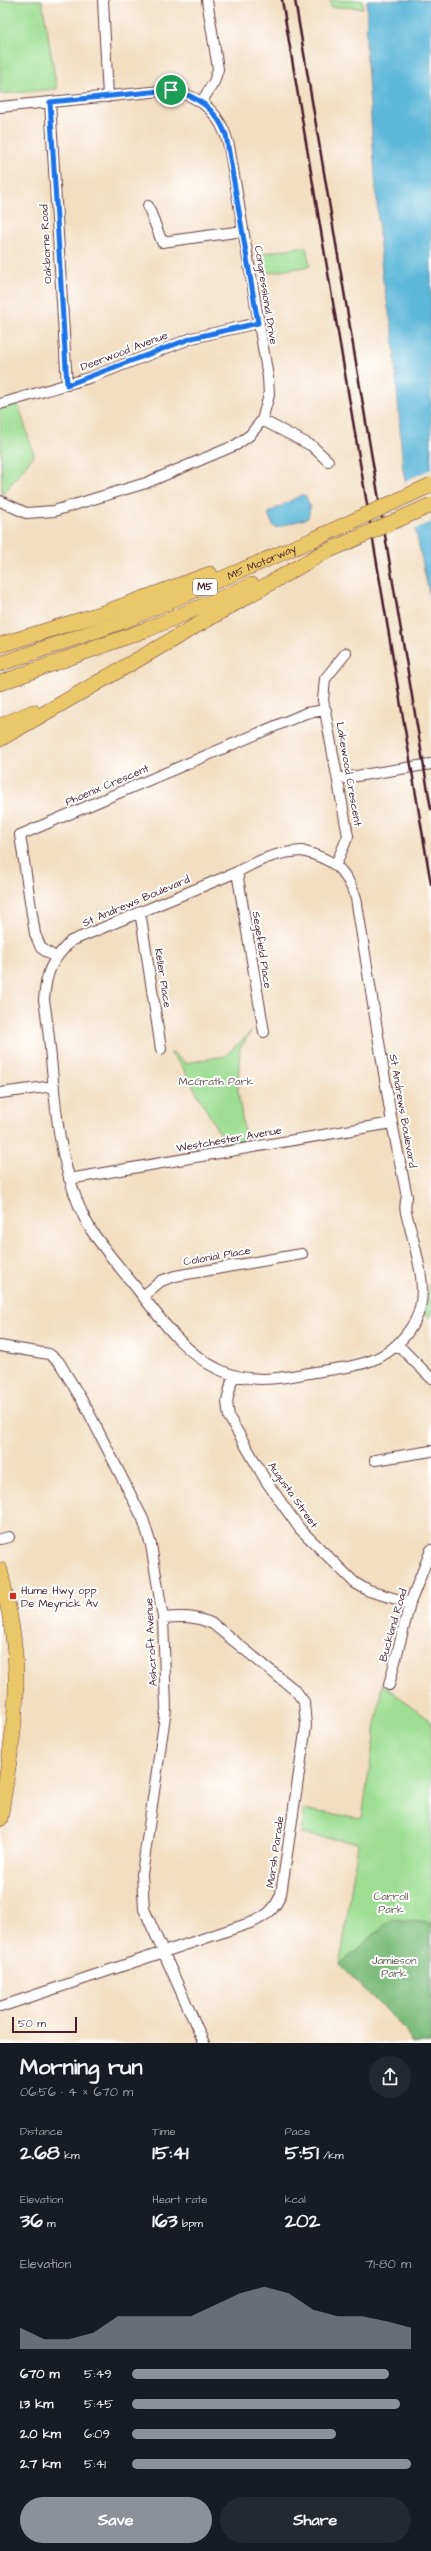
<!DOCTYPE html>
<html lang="en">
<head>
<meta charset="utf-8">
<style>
	body { margin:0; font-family:"Architects Daughter",sans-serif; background:#242831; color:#f1f3f6; height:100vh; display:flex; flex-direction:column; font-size:15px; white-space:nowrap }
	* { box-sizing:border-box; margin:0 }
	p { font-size:13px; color:#9ea1a6 }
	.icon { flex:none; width:22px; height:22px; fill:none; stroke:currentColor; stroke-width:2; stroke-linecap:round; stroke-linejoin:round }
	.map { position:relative; height:2043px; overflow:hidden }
	.drawer { display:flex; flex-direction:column; background:#171b24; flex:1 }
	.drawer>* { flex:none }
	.scale { position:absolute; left:12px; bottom:10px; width:65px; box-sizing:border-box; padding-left:4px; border:2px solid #4a1f2b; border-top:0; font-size:11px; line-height:14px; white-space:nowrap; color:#4a1f2b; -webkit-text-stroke:3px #fff; paint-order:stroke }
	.pin { position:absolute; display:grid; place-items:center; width:34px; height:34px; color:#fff; margin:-17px; border:2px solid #fff; border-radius:50%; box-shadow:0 1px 4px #0007 }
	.round { display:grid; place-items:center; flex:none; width:42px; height:42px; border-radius:21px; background:#242831 }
	.headline { display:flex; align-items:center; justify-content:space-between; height:68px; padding:0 20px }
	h1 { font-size:22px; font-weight:700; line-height:30px }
	.stats { display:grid; grid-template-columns:repeat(3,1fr); gap:6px; height:68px; padding:4px 20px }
	.stats div { display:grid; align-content:center }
	.stats b { font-size:20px; font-weight:700 }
	.stats small { font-size:11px; font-weight:400 }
	.stats p { font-size:11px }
	.chart { height:112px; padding:8px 20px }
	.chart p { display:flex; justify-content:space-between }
	.chart svg { width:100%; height:72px; margin-top:4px; fill:#8c9099; opacity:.7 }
	.primary-button { display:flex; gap:8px; margin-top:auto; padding:8px 20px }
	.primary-button a { flex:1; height:46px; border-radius:24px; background:#8c9099; color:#fff; font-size:16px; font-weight:700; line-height:46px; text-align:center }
	.primary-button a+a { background:#242831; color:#f1f3f6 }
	ul { padding:0 20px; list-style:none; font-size:13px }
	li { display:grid; grid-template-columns:64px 48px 1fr; align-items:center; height:30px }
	li i { height:10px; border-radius:5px; background:#8c9099 }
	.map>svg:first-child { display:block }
</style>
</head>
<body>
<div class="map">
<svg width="431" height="2043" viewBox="0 0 431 2043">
	<rect width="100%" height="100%" fill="#fff"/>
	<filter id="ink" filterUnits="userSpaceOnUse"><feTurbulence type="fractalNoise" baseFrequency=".025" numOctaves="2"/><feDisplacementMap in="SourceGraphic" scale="8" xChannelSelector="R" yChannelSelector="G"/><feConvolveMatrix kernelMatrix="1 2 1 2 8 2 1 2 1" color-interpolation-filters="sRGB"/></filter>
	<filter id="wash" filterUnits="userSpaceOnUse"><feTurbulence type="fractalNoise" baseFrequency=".012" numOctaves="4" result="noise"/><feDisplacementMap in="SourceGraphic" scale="16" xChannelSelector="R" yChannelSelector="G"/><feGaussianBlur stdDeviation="0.9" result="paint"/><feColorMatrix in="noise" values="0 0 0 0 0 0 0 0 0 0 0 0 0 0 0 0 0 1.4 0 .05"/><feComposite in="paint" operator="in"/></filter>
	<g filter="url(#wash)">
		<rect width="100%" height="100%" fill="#f3dec1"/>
		<path fill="#9ede93" stroke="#747e5f" d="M0,0H42L57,89L0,94Z
			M330,0H362L363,8L331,7Z
			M306,246L310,266L262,274L259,254Z
			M18,404L34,455L2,495L0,409Z
			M253,1030L240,1048L238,1091L246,1143L226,1145L181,1065L171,1054L172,1052L185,1063L225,1056Z
			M429,1285H431V1318L423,1313Z
			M382,1684L431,1721V2043H412L408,2033L340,1965L358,1843L301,1834L304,1810L362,1818Z"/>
		<path fill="#7ebd7d" stroke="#646e54" d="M391,1919L431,1923V2043H412L408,2033L340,1965Z"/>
		<path fill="#5bb7d9" stroke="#526b82" d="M367,0H431V603L403,470L393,334L382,274L366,49Z
			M301,495L306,496L310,508L308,518L275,528L268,515L270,512Z"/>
		<path fill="#f3dec1" d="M431,469V522L414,530L403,482Z"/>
	</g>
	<g filter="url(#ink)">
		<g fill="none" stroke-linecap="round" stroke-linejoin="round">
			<defs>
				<path id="minor" d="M103,0L108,97
					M202,101L214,82L218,69L207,0
					M50,102L67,385
					M0,107L171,90C203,97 221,114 229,146L268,377L269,395L262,420L250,435L236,445L146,483L54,511L26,513L0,501
					M148,206L162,242L243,231
					M0,404L92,377L192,338L258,323
					M262,420L312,446L328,461
					M338,779L431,764
					M302,851C332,859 345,867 356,898L392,1123L407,1197C403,1209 407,1215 410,1227C417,1256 430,1293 415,1321C389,1367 355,1365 309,1373C278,1379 248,1384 218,1369C182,1352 158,1315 134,1285C119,1267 104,1249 91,1230C82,1215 75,1197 70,1180C52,1124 54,1058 44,1000C46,972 51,961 71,941L237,872C259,860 277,852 302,851Z
					M336,864L348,836L323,700L325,679L346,653
					M237,872L264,1032
					M140,911L161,1049
					M55,957L41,948L35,934L20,835L306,713L326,710
					M0,1093L54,1086
					M69,1179L392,1123
					M143,1296L161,1281L175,1276L302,1254
					M398,1345L431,1378
					M0,1346L49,1354L59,1362L86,1407L143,1519L151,1545L163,1618L166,1709L142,1874L144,1909L204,2043
					M233,1375L227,1402L229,1417L266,1481L300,1529L355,1583L369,1591L410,1603
					M375,1460L431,1451
					M0,1539L9,1537
					M389,1685L410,1603L431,1550
					M0,2007L253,1922C268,1915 275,1909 281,1894L306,1726L304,1702L296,1691L213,1624C195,1616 183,1616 163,1618"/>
				<g id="highway">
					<path d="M0,645L103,613L210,574"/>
					<path id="s1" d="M0,664L121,622L312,540"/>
					<path d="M0,683L148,629L252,585"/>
					<path d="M0,726L33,712"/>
					<path d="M0,739L319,555"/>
					<path d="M0,1570C8,1604 16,1641 16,1676C17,1724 7,1772 0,1819"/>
				</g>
			</defs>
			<use href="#minor" stroke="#633c42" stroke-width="12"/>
			<use href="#highway" stroke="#633c42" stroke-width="16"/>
			<use href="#minor" stroke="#fff" stroke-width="10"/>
			<use href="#highway" stroke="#eac769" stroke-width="15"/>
			<path stroke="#4a1f2b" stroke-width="2.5" d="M282,0L431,884
				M295,0L431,809"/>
			<defs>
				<path id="highway-bridge" d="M312,540L431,485
					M319,555L431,505"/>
			</defs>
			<use href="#highway-bridge" stroke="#633c42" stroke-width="16" stroke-linecap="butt"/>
			<use href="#highway-bridge" stroke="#eac769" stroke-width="15"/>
		</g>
	</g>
	<g fill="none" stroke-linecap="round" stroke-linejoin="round" filter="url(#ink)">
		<defs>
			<path id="route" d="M171,90C198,96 216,109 226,135L258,323L192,338L67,385L50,102Z"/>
		</defs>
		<use href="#route" stroke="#fff" stroke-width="8"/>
		<use href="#route" stroke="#1a73e8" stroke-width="5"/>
	</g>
	<rect fill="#c8321e" stroke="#fff" stroke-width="1.5" x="9" y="1592" width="8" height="8" rx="2"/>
	<g text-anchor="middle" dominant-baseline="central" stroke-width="4" stroke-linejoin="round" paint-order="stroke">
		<rect fill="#fff" stroke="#80626b" stroke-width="1" x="193" y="579" width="24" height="16" rx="3"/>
		<g font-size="10" font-weight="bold" fill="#4a1f2b">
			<text x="205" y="587">M5</text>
		</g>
		<g font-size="11" fill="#4a1f2b" stroke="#fff">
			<text transform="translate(46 244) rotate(-93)">Oakborne Road</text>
			<text transform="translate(266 295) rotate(81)">Congressional Drive</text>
			<text transform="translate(124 351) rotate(-21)">Deerwood Avenue</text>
			<text stroke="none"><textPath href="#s1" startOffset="281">M5 Motorway</textPath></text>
			<text transform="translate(349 774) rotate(80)">Lakewood Crescent</text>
			<text transform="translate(107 785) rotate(-23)">Phoenix Crescent</text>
			<text transform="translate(136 901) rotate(-23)">St Andrews Boulevard</text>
			<text transform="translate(262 950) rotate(81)">Segefield Place</text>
			<text transform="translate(163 978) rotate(81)">Keller Place</text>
			<text transform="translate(403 1111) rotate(80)">St Andrews Boulevard</text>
			<text transform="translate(229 1139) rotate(-10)">Westchester Avenue</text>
			<text transform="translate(217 1256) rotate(-10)">Colonial Place</text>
			<text transform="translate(293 1495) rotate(55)">Augusta Street</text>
			<text transform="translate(393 1625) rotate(-74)">Buckland Road</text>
			<text transform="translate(151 1642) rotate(-93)">Ashcroft Avenue</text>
			<text transform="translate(275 1852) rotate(-82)">Marsh Parade</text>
		</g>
		<g font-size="11" fill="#63584a" stroke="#fff">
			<text x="216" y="1081">McGrath Park</text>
			<text x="391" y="1896">Carroll<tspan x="391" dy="13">Park</tspan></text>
			<text x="394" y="1960">Jamieson<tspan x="394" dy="13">Park</tspan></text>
		</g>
		<g font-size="11" fill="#4a1f2b" stroke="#fff" text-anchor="start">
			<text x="21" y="1590">Hume Hwy opp<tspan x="21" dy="13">De Meyrick Av</tspan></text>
		</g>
	</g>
</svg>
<div class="scale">50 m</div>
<div class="pin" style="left:171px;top:90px;background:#1e9e55"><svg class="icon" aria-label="arrive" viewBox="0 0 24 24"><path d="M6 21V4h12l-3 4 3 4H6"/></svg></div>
</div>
<section class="drawer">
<div class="headline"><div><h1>Morning run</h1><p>06:56 · 4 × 670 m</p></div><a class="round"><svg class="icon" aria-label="share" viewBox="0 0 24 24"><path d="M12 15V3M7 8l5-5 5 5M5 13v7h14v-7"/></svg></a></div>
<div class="stats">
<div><p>Distance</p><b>2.68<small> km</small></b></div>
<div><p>Time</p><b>15:41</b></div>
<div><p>Pace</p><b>5:51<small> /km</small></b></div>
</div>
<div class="stats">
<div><p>Elevation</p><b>36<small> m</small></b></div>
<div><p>Heart rate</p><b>163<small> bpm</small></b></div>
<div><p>kcal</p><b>202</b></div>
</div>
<div class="chart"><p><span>Elevation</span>71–80 m</p>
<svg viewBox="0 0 160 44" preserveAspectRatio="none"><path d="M0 44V31L10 38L20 38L30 34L40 24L50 24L60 24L70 24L80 17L90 10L100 6L110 10L120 20L130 24L140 24L150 27L160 31V44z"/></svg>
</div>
<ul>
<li><b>670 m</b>5:49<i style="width:92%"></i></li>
<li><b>1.3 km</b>5:45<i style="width:96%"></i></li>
<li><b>2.0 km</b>6:09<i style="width:73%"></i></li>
<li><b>2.7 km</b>5:41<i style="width:100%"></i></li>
</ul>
<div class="primary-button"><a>Save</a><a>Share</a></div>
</section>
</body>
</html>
